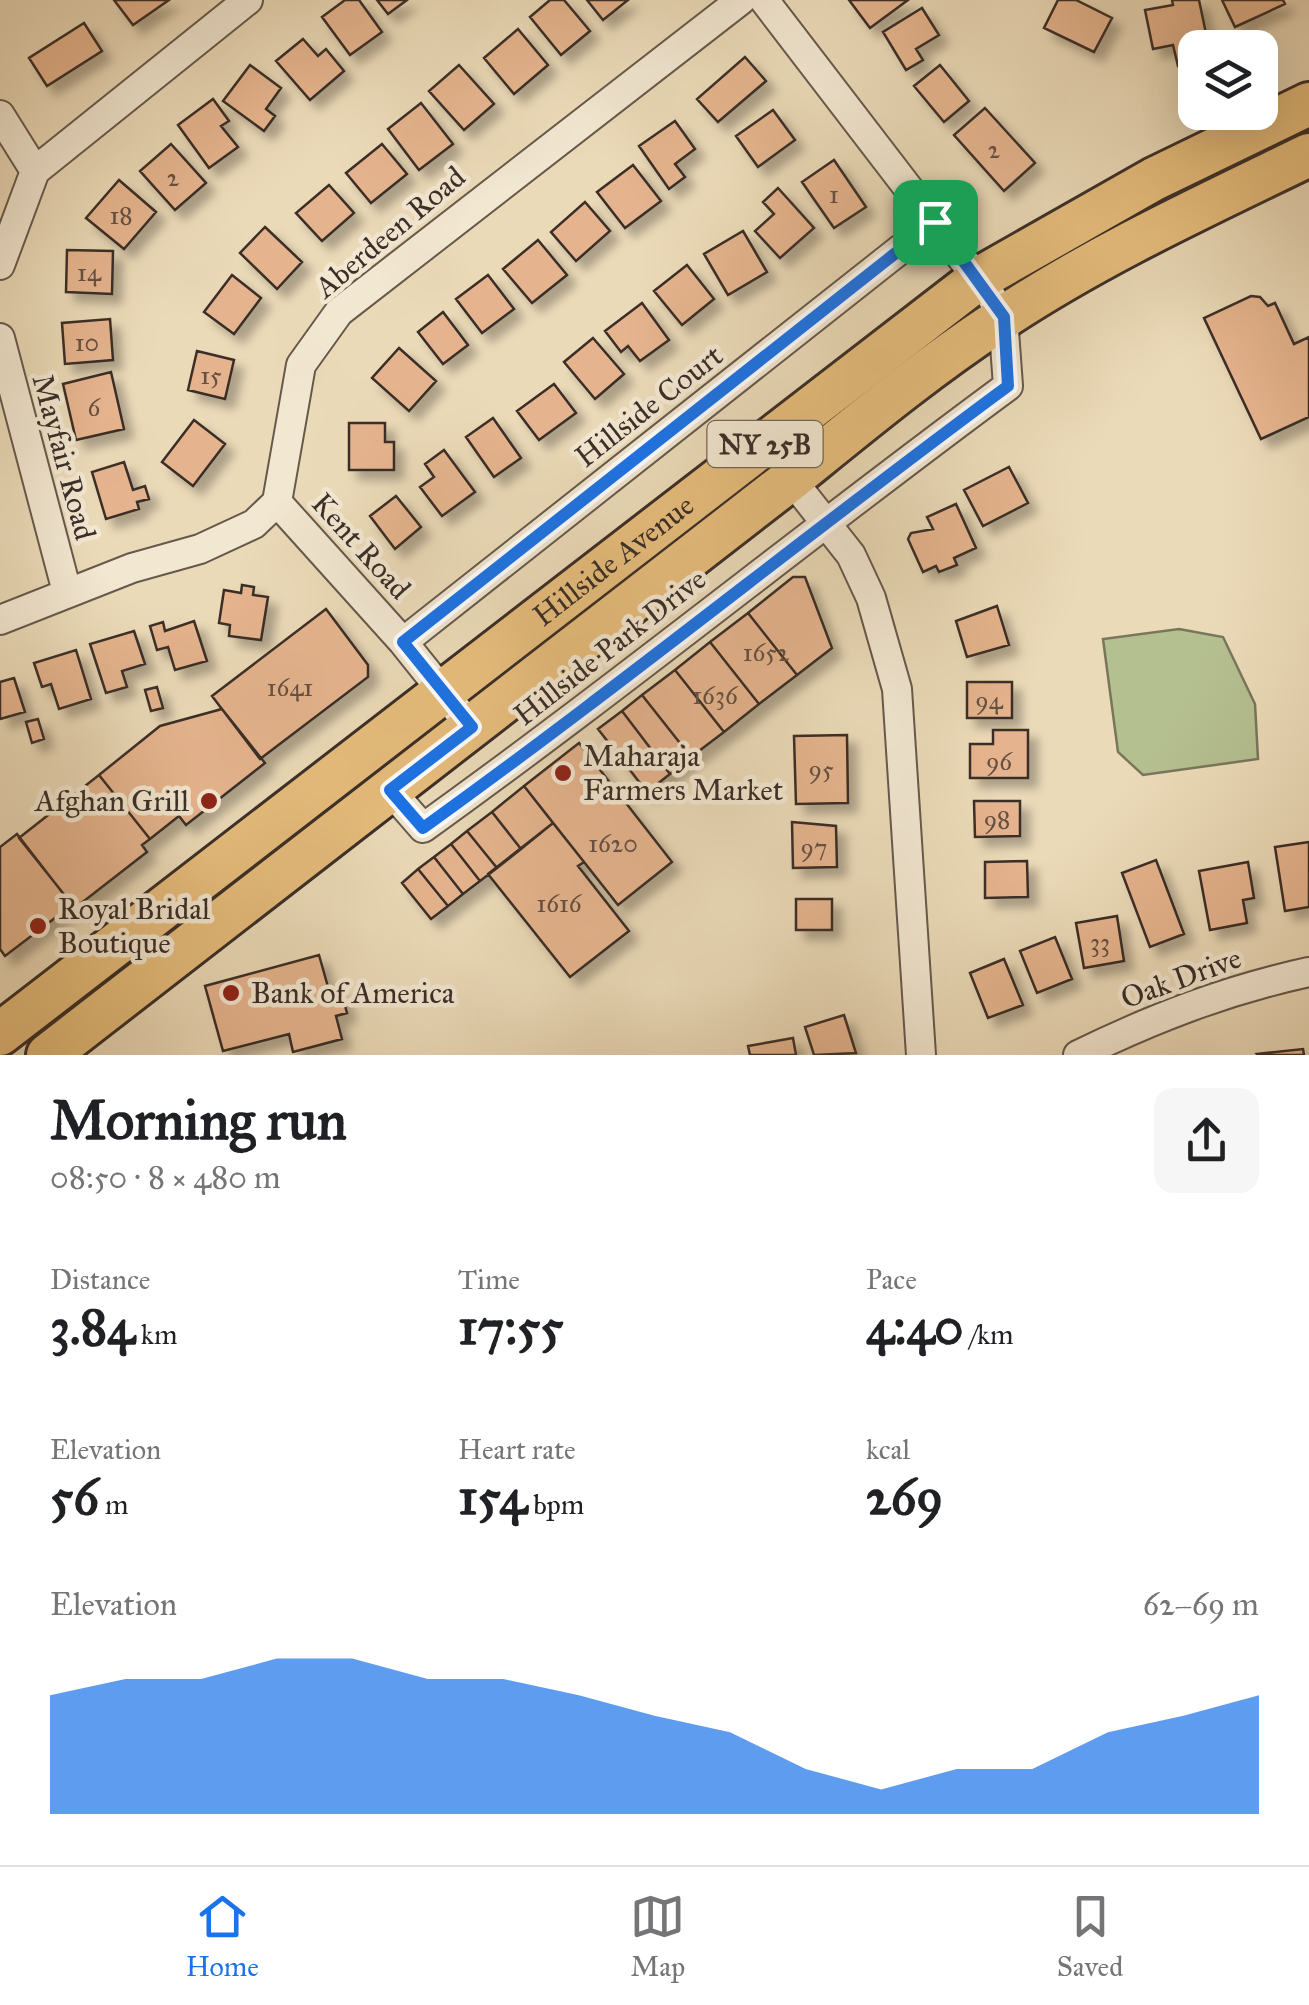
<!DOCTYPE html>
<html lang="en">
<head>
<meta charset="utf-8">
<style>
	body { margin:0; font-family:"IM FELL Great Primer",serif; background:#f6f6f6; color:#202124; height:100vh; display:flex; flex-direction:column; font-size:38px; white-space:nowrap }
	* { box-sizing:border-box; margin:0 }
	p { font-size:32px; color:#757577 }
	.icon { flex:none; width:55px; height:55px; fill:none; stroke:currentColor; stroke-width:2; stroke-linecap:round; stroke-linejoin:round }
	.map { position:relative; height:1055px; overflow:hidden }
	.panel { display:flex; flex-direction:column; background:#fff; flex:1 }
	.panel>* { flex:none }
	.fabs { position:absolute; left:1178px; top:30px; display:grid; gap:20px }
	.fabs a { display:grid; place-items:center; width:100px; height:100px; border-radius:20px; background:#fff; box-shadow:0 10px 40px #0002; font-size:50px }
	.pin { position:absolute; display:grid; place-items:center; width:85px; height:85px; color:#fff; margin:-42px; border-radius:20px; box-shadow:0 5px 15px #0006 }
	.round { display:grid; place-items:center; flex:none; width:105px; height:105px; border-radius:20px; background:#f6f6f6 }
	.headline { display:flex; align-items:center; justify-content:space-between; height:170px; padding:0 50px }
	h1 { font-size:55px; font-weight:700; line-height:75px }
	.stats { display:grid; grid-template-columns:repeat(3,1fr); gap:15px; height:170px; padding:10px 50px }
	.stats div { display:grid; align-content:center }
	.stats b { font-size:50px; font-weight:700 }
	.stats small { font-size:28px; font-weight:400 }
	.stats p { font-size:28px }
	.chart { height:280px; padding:20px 50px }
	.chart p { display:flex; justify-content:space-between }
	.chart svg { width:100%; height:180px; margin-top:10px; fill:#1a73e8; opacity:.7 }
	.dock { display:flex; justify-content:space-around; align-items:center; height:140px; border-top:2px solid #e0e0e0; background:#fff; font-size:28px; color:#757577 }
	.dock a { display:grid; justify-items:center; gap:5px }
	.dock .on { color:#1a73e8 }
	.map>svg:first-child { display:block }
</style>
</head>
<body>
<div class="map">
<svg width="1309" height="1055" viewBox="0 0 1309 1055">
	<defs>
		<filter id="shadow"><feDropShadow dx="9" dy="9" stdDeviation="5" flood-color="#0004"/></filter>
	</defs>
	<rect width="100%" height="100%" fill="#ebdab8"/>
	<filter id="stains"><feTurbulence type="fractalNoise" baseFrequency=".002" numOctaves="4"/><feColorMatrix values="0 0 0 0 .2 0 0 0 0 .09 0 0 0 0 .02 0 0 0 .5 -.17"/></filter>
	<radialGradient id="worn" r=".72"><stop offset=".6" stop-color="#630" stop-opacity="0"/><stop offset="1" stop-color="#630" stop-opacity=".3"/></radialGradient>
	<path fill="#b5c091" stroke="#78775c" stroke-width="2.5" d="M1179,629L1223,637L1255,704L1258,759L1143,775L1118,752L1103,639Z"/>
	<path fill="#e5b48e" stroke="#3a2e28" stroke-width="2.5" filter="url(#shadow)" d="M114,0H169L133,25Z
		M345,0H359L382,32L350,55L322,17Z
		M377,0H407L388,14Z
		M550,0H564L590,31L561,55L530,17Z
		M587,0H628L603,20Z
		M849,0H908L870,28Z
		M1058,0H1076L1112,18L1094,52L1044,28Z
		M1172,0H1199L1209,48H1195V63L1178,66L1173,45L1153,49L1145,10L1173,5Z
		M1222,0H1283L1285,4L1235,27Z
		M922,8L939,35L916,49L923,60L906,70L883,32Z
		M84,23L102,51L47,86L29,58Z
		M518,29L548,65L514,94L484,58Z
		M303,39L318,56L326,49L344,71L310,100L276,61Z
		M745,57L766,81L718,122L697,99Z
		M250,65L281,88L266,109L275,116L264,131L223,101Z
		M459,65L494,104L464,130L429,91Z
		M940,65L969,101L944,122L914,86Z
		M213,99L229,121L221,126L238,147L209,168L178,125Z
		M421,103L453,144L419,170L388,129Z
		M985,108L1035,163L1004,191L954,135Z
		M773,110L795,140L758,167L736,136Z
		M675,121L695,149L675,164L685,177L669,189L639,146Z
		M171,144L206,183L175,210L140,171Z
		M382,144L407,174L371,203L346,173Z
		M834,160L866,207L834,228L802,182Z
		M633,165L661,201L625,228L597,192Z
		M119,180L156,212L124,249L86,218Z
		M329,185L354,213L322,241L296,213Z
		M778,188L814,228L780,258L755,231L774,214L763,202Z
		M585,202L610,231L576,261L551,232Z
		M265,227L302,262L277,289L240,253Z
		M743,231L767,272L728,295L704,254Z
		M538,240L567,275L532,303L503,269Z
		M67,250L113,251L112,294L66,292Z
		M687,265L714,299L682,325L654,291Z
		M232,275L261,298L234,334L204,312Z
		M488,275L514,309L482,333L456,299Z
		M1251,296L1260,297L1268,306L1275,303L1294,344L1309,337V417L1261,439L1204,318Z
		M642,303L669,340L640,361L628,346L621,352L605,331Z
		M443,312L468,345L443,364L418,332Z
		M110,319L113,360L65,364L62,323Z
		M593,338L624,374L595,399L564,362Z
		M399,348L436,381L409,411L372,378Z
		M197,351L234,360L225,399L188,390Z
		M111,372L124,429L76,440L63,384Z
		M554,384L576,413L539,440L517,411Z
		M493,418L521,458L494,477L466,437Z
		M194,420L225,444L193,486L162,462Z
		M349,423H385V442H394V470H349Z
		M444,450L475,492L442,516L420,487L434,477L425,464Z
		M124,462L133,490L145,486L149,499L137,502L139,509L106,519L92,472Z
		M1009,467L1028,503L983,526L964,490Z
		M396,496L421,527L395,549L370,516Z
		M956,504L976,548L954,558L957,565L939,572L936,566L923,572L908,539L911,533L933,529L927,517Z
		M793,577H805L832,648L797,675L748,613Z
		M242,585L254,587L253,595L268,597L261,640L229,636L230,625L219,623L224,590L241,593Z
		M997,606L1009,645L967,657L956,621Z
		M326,609L368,665V677L260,759L212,696Z
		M748,613L797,675L759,704L710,642Z
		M194,621L207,661L175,670L168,647L157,650L150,626L163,622L165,631Z
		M134,631L145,664L122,671L127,687L106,693L90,644Z
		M710,642L759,704L724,732L675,670Z
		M76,650L91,699L59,709L51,684L42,687L34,663Z
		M675,670L724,732L691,757L642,695Z
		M14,678L25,712L0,719V682Z
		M967,682H1012V718H967Z
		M157,687L163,708L151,711L145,690Z
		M642,695L691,757L670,774L622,711Z
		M222,709L265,763L186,825L179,816L150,839L99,775L160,726Z
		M622,711L670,774L647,792L598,729Z
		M38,719L44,739L32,743L26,722Z
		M993,730H1028V778H970V744H993Z
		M847,735L848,803L796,804L794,736Z
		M579,743L672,862L618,905L524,786Z
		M99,775L150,839L142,845L147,852L75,908L19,838Z
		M524,786L553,823L521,849L492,812Z
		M974,801H1020V836L975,837Z
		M492,812L521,849L497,868L467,831Z
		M792,822L836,826L837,867L793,868Z
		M553,823L584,862L578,866L629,931L570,977L488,874Z
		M467,831L497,868L480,881L451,844Z
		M17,834L72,905L5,956L0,949V847Z
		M1309,842V907L1285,911L1275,847Z
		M451,844L480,881L463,894L434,857Z
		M434,857L463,894L448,906L418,869Z
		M1156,860L1184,934L1150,947L1122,873Z
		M1027,861L1028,897L985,898V862Z
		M1248,862L1254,898L1243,900L1247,923L1210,930L1199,871Z
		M418,869L448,906L431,919L402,883Z
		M796,899H832V930H796Z
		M1117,916L1124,961L1084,968L1076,923Z
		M1055,937L1072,979L1037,993L1020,951Z
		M319,955L330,994L341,991L347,1013L336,1016L342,1039L293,1052L289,1034L223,1051L205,986Z
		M1004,959L1023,1005L988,1018L970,973Z
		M844,1015L856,1053L814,1055L805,1027Z
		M793,1038L796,1055H750L748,1046Z
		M1303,1049L1304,1055H1258L1257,1054Z"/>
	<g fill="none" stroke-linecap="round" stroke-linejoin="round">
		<defs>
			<path id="street" d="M0,115L35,171
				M35,171L248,0
				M0,265L35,171
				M0,338L67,592
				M791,479L851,555L871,598L897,689L921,1055
				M277,502L403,642L471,727
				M0,620L132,568L200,549L254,524L277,502L301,365L339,312L741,0
				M403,642L935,222
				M390,790L423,828C622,685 811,531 1008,386L1003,317L991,296L764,0
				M1078,1055C1154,1018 1226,990 1309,972"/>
			<g id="primary">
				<path id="s1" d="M0,1034L978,279L1154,179L1309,104"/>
				<path d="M48,1055L791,479C859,424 925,369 998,321C1095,256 1204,206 1309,155"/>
			</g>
		</defs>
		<use href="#street" stroke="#66594c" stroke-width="32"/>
		<use href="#primary" stroke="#3a2e28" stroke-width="48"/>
		<use href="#street" stroke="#f2e7d1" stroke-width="28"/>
		<use href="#primary" stroke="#e6bd7c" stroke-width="42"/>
	</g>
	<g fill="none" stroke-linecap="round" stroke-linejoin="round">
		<defs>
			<path id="route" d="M935,222L1004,317L1008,386C811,531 622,685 423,828L390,790L472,727L403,642Z"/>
		</defs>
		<use href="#route" stroke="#fff" stroke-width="20"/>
		<use href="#route" stroke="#1a73e8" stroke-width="12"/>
	</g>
	<g fill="#8f2418" stroke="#f2e7d1" stroke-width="4">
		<circle cx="563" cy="773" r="10"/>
		<circle cx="209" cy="801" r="10"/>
		<circle cx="38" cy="926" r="10"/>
		<circle cx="231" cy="993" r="10"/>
	</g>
	<g text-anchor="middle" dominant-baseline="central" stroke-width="9" stroke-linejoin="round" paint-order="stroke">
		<g font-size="25" fill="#655042">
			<text x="994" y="149">2</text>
			<text x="173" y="177">2</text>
			<text x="834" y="194">1</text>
			<text x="121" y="215">18</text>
			<text x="89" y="272">14</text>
			<text x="87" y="342">10</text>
			<text x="211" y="375">15</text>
			<text x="94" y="407">6</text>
			<text x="766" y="652">1652</text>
			<text x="290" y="687">1641</text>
			<text x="715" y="695">1636</text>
			<text x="989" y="700">94</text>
			<text x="999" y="761">96</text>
			<text x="821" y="769">95</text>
			<text x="997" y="819">98</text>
			<text x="613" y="843">1620</text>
			<text x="814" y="847">97</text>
			<text x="559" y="903">1616</text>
			<text x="1100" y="942">33</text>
		</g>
		<rect fill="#f2e7d1" stroke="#71665b" stroke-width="2.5" x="707.5" y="421" width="115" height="46" rx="8"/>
		<g font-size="28" font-weight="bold" fill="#3a2e28">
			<text x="765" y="444">NY 25B</text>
		</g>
		<g font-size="30" fill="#3a2e28" stroke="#f2e7d1">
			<text transform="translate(390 232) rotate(-40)">Aberdeen Road</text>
			<text transform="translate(649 406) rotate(-38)">Hillside Court</text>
			<text transform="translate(64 457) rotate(75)">Mayfair Road</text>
			<text transform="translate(361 546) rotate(48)">Kent Road</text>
			<text stroke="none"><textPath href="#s1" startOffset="775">Hillside Avenue</textPath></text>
			<text transform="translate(610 647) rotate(-38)">Hillside Park Drive</text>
			<text transform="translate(1181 978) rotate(-20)">Oak Drive</text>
		</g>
		<g font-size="30" fill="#3a2e28" stroke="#f2e7d1" text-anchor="start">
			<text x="583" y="756">Maharaja<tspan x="583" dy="34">Farmers Market</tspan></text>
			<text x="189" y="801" text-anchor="end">Afghan Grill</text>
			<text x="58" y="909">Royal Bridal<tspan x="58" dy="34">Boutique</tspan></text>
			<text x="251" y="993">Bank of America</text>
		</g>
	</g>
	<rect width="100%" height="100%" filter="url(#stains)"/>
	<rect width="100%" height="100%" fill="url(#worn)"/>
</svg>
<div class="fabs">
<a><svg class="icon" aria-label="layers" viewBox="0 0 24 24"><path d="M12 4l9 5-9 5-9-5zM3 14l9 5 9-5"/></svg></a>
</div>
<div class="pin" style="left:935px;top:222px;background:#1e9e55"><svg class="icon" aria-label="arrive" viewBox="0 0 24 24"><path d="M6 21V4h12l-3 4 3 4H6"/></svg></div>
</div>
<section class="panel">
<div class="headline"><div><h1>Morning run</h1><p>08:50 · 8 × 480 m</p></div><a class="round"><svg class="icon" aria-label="share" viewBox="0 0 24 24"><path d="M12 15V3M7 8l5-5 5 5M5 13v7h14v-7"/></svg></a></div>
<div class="stats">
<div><p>Distance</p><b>3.84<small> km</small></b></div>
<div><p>Time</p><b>17:55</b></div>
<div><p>Pace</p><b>4:40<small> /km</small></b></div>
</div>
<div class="stats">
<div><p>Elevation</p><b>56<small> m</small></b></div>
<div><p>Heart rate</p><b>154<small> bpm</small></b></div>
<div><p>kcal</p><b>269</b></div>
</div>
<div class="chart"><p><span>Elevation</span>62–69 m</p>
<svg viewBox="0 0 160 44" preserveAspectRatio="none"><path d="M0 44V15L10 11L20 11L30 6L40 6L50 11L60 11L70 15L80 20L90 24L100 33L110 38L120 33L130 33L140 24L150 20L160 15V44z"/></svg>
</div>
</section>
<nav class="dock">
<a class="on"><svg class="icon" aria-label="home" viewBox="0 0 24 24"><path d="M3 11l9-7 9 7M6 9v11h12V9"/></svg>Home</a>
<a><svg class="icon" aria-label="map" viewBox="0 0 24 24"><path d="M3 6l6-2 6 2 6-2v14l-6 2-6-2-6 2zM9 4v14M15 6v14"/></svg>Map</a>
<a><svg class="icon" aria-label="saved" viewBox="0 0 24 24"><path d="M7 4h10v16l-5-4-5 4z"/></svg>Saved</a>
</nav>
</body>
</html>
